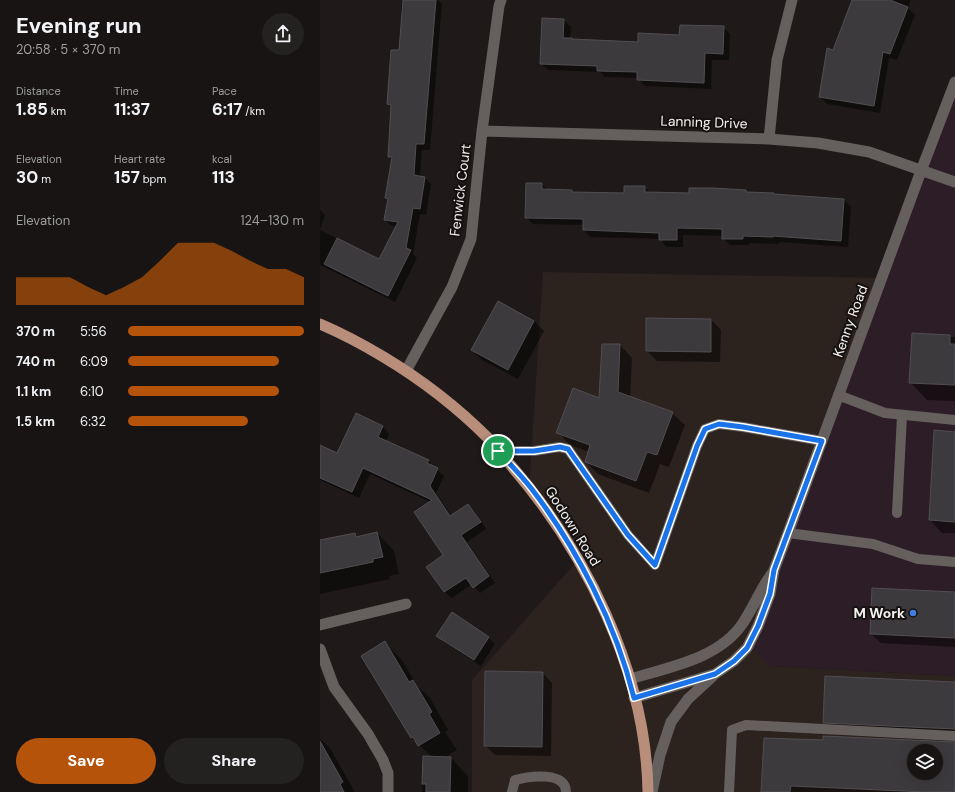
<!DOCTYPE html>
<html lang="en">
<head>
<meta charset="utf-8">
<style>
	body { margin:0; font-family:"DM Sans",sans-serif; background:#242121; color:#f1f3f6; height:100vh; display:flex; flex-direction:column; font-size:15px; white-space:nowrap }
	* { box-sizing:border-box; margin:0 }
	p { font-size:13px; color:#9e9ea0 }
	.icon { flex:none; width:22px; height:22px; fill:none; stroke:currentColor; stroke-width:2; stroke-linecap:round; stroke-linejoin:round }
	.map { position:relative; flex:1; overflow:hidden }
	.panel { display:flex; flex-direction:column; background:#171413; width:320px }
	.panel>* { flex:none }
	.fabs { position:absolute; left:587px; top:744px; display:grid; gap:8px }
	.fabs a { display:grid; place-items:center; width:36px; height:36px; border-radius:50%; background:#171413; box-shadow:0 4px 16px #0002,0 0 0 1px #363333; font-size:20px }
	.pin { position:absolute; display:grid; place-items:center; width:34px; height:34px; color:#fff; margin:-17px; border:2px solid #fff; border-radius:50%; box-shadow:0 1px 4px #0007 }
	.round { display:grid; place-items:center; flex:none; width:42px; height:42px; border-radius:21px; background:#242121 }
	.headline { display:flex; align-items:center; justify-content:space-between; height:68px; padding:0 16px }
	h1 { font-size:22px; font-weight:700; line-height:30px }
	.figures { display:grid; grid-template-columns:repeat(3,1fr); gap:6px; height:68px; padding:4px 16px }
	.figures div { display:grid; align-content:center }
	.figures b { font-size:17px; font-weight:700 }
	.figures small { font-size:11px; font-weight:400 }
	.figures p { font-size:11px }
	.chart { height:112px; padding:8px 16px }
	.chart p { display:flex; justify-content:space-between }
	.chart svg { width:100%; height:72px; margin-top:4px; fill:#b45309; opacity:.7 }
	.primary-button { display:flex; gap:8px; margin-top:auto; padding:8px 16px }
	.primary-button a { flex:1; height:46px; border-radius:24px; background:#b45309; color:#fff; font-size:16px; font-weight:700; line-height:46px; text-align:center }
	.primary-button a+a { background:#242121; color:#f1f3f6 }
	ul { padding:0 16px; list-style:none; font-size:13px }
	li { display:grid; grid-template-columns:64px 48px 1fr; align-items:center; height:30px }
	li i { height:10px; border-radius:5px; background:#b45309 }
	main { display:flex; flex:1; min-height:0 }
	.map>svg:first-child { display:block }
</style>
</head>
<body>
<main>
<section class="panel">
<div class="headline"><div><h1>Evening run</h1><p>20:58 · 5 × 370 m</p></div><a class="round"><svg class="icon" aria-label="share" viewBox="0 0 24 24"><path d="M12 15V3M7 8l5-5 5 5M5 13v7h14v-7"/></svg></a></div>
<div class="figures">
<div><p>Distance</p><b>1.85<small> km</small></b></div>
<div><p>Time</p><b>11:37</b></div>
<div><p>Pace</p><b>6:17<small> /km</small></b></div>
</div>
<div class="figures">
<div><p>Elevation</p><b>30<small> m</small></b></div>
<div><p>Heart rate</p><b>157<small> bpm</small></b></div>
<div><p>kcal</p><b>113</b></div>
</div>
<div class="chart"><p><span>Elevation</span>124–130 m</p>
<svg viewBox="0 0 160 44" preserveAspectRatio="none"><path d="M0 44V27L10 27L20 27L30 27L40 33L50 38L60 33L70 27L80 17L90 6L100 6L110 6L120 11L130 17L140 22L150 22L160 27V44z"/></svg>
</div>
<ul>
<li><b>370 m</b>5:56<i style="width:100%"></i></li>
<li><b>740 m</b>6:09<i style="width:86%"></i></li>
<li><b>1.1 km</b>6:10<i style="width:86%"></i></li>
<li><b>1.5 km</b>6:32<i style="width:68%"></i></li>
</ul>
<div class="primary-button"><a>Save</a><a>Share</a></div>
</section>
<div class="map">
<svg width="635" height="792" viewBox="0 0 635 792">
	<rect width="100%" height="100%" fill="#1f1a19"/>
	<path fill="#2c221e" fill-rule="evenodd" d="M223,272L563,278L451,666L635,676V792H152V680L257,561L209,488ZM594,751H616V773H594Z"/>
	<path fill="#2d1d27" d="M635,86V676L451,666L429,645Z"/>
	<path fill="#0007" fill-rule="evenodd" d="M82,0H118L122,4L110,150H102L100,177L105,178L111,184L106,215L100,214L93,254L97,258L75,302L0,265V230L60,260L76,227L72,226L65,220L68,200L66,198L72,160L69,157L72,108L68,104L80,51L83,17L81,14Z
		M533,0H591L588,8L595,15L577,60L569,58L560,113L507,104L500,97L514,51Z
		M244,20L251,27L250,39L253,40L319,43L403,27L410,34L409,60H392L391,89L325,86L318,78L285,77L280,72L228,70L221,64Z
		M222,184L228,190L252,191L254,193L305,194L325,187L331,194H370L425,191L428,193L524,200L531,207L528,247L459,242V244L429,243V245H410L403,238V236L363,235V247H346L340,239L270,237L264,230V225L213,224L206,217Z
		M0,210L5,215L0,230Z
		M391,320L401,330L400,362L337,361L327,351Z
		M214,321L224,331L198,379L162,360L152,350Z
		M592,334L635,337V401L607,400L590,382Z
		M300,345L312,358L310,397L352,413L365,425L349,467L340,464L329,493L278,474L266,462L269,452L250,445L238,432L280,399Z
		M36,414L63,427L69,434L66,441L108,461L124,476L116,493L132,516L148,505L155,512L166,529L147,542L175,583L160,593L152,584L132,598L125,592L108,567L124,555L110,502L50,474L39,498L0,480V446L18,454Z
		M635,433V533H622L610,520Z
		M57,533L74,551L79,574L69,576L70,579L0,594V541L35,534L38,537Z
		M635,593V647L561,643L551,634Z
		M132,613L169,638L175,644L161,666L124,642L117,635Z
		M65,643L82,660L98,687L110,698L128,730L125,732L137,750L124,758H131L148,776V792H102L104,757H112L92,738Z
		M223,673L232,683L231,756L175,755L165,745Z
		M635,683V741L517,735L504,722Z
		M0,736V739L10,748L35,792H0Z
		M444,739L635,744V792H442ZM594,751H616V773H594Z"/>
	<path fill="#3d3a3e" stroke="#514e52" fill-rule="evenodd" d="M83,0H116L104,144H96L94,175L105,177L100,209L93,208L86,248L91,250L68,296L4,264L17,238L59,259L78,222L64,220L68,199L65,198L72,157H68L71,105L67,104L71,50H79Z
		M532,0H570L588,7L570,54L563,52L554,106L499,97L507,48L513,50Z
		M222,18L244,19L243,38H252V39L318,42V33L359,35L360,25L404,26L403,54L385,53L384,83L317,80V72L277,71V66L220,64Z
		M206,183H222V189L252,190V192L304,193V186H325V192L369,193V188H392L426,190V192L454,193V194L524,199L521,241L453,236V237L423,236V239H402V229L357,228V240H339V233L263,230V219L205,218Z
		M178,301L214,321L188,370L151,350Z
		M326,318L391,319V352L326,351Z
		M592,333L630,335V344H635V385L589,383Z
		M282,344H300L298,392L353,412L337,455L327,452L316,481L265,462L270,445L236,433L253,388L279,398Z
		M36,413L63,426L58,437L109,460L107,463L118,468L110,486L130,516L148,504L161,522L141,535L169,576L153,588L146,578L124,592L106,567L123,555L94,512L112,500L43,468L32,492L0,478V445L17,453Z
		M614,430L635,432V522L609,520Z
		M57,532L63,557L53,559V562L0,573V540L35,533L36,537Z
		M552,588L635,592V638L550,634Z
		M132,612L169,637L154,660L116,636Z
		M65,641L89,682L93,680L112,712L109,714L120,733L98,746L93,737L91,738L41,656Z
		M165,671L223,672L222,747L164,746Z
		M505,676L635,682V729L503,723Z
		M503,736L635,742V792H606L471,786L470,792H441L444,738L503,740ZM594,751H616V773H594Z
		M0,741L23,782L20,784L24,792H0Z
		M103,756L131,757L130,792H106V784H102Z"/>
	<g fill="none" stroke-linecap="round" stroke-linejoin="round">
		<path stroke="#65605e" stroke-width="10" d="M518,395L565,413L635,420
			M178,451H214L239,447L248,449L308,535L335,565L377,446L385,429L399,424L423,427L502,441
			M577,513L582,416
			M468,533L553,544L598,559L635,562
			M192,792L195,780C209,776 246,771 246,792
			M409,792L412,730L426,725L635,736"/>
		<path stroke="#65605e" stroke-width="11" d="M162,131L449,139L498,143L549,152L635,182
			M449,139L457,60L472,0
			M86,371L132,287L151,239L162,131L179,6L181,0
			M0,625L86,604
			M0,649L14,687L48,734L63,760L68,773V792
			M310,679C349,667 399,659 423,623C434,606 441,588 453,572
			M314,698L395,674L414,661L427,648L438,626L450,594L454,570L468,533L601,171L635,82
			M332,792L340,755L351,722L368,699L393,676"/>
		<path stroke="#b88d7a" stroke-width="11" d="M0,324C21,333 42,344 62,356C99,378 138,408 169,439C176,446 182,455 188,462C266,551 326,672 328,792"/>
	</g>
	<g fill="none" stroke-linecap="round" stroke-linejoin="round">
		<defs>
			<path id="route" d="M399,424L423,427L502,441L454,570L450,594L438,626L427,648L414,661L395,674L314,698C296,624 257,548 211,488C201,475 189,463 178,451H214L240,447L248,449L308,535L335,565L377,446L385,429Z"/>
		</defs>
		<use href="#route" stroke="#fff" stroke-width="8"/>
		<use href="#route" stroke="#1a73e8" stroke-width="5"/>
	</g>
	<circle fill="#3f7fe0" stroke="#151110" stroke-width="1.5" cx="593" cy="613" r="4"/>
	<g text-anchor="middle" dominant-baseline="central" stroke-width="4" stroke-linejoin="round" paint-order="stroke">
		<g font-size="14" fill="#f4f1ef" stroke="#151110">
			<text transform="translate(384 122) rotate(2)">Lanning Drive</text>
			<text transform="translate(140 190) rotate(-83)">Fenwick Court</text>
			<text transform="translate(530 321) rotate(-70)">Kenny Road</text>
			<text transform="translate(253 526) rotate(58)">Godown Road</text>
		</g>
		<g font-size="14" font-weight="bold" fill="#f4f1ef" stroke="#151110" text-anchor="end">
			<text x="585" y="613">M Work</text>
		</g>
	</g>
</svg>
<div class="fabs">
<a><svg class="icon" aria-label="layers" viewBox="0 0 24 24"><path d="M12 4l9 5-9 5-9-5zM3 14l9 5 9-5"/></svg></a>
</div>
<div class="pin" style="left:178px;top:451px;background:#1e9e55"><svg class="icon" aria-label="arrive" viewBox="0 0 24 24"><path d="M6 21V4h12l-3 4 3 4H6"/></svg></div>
</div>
</main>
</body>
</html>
